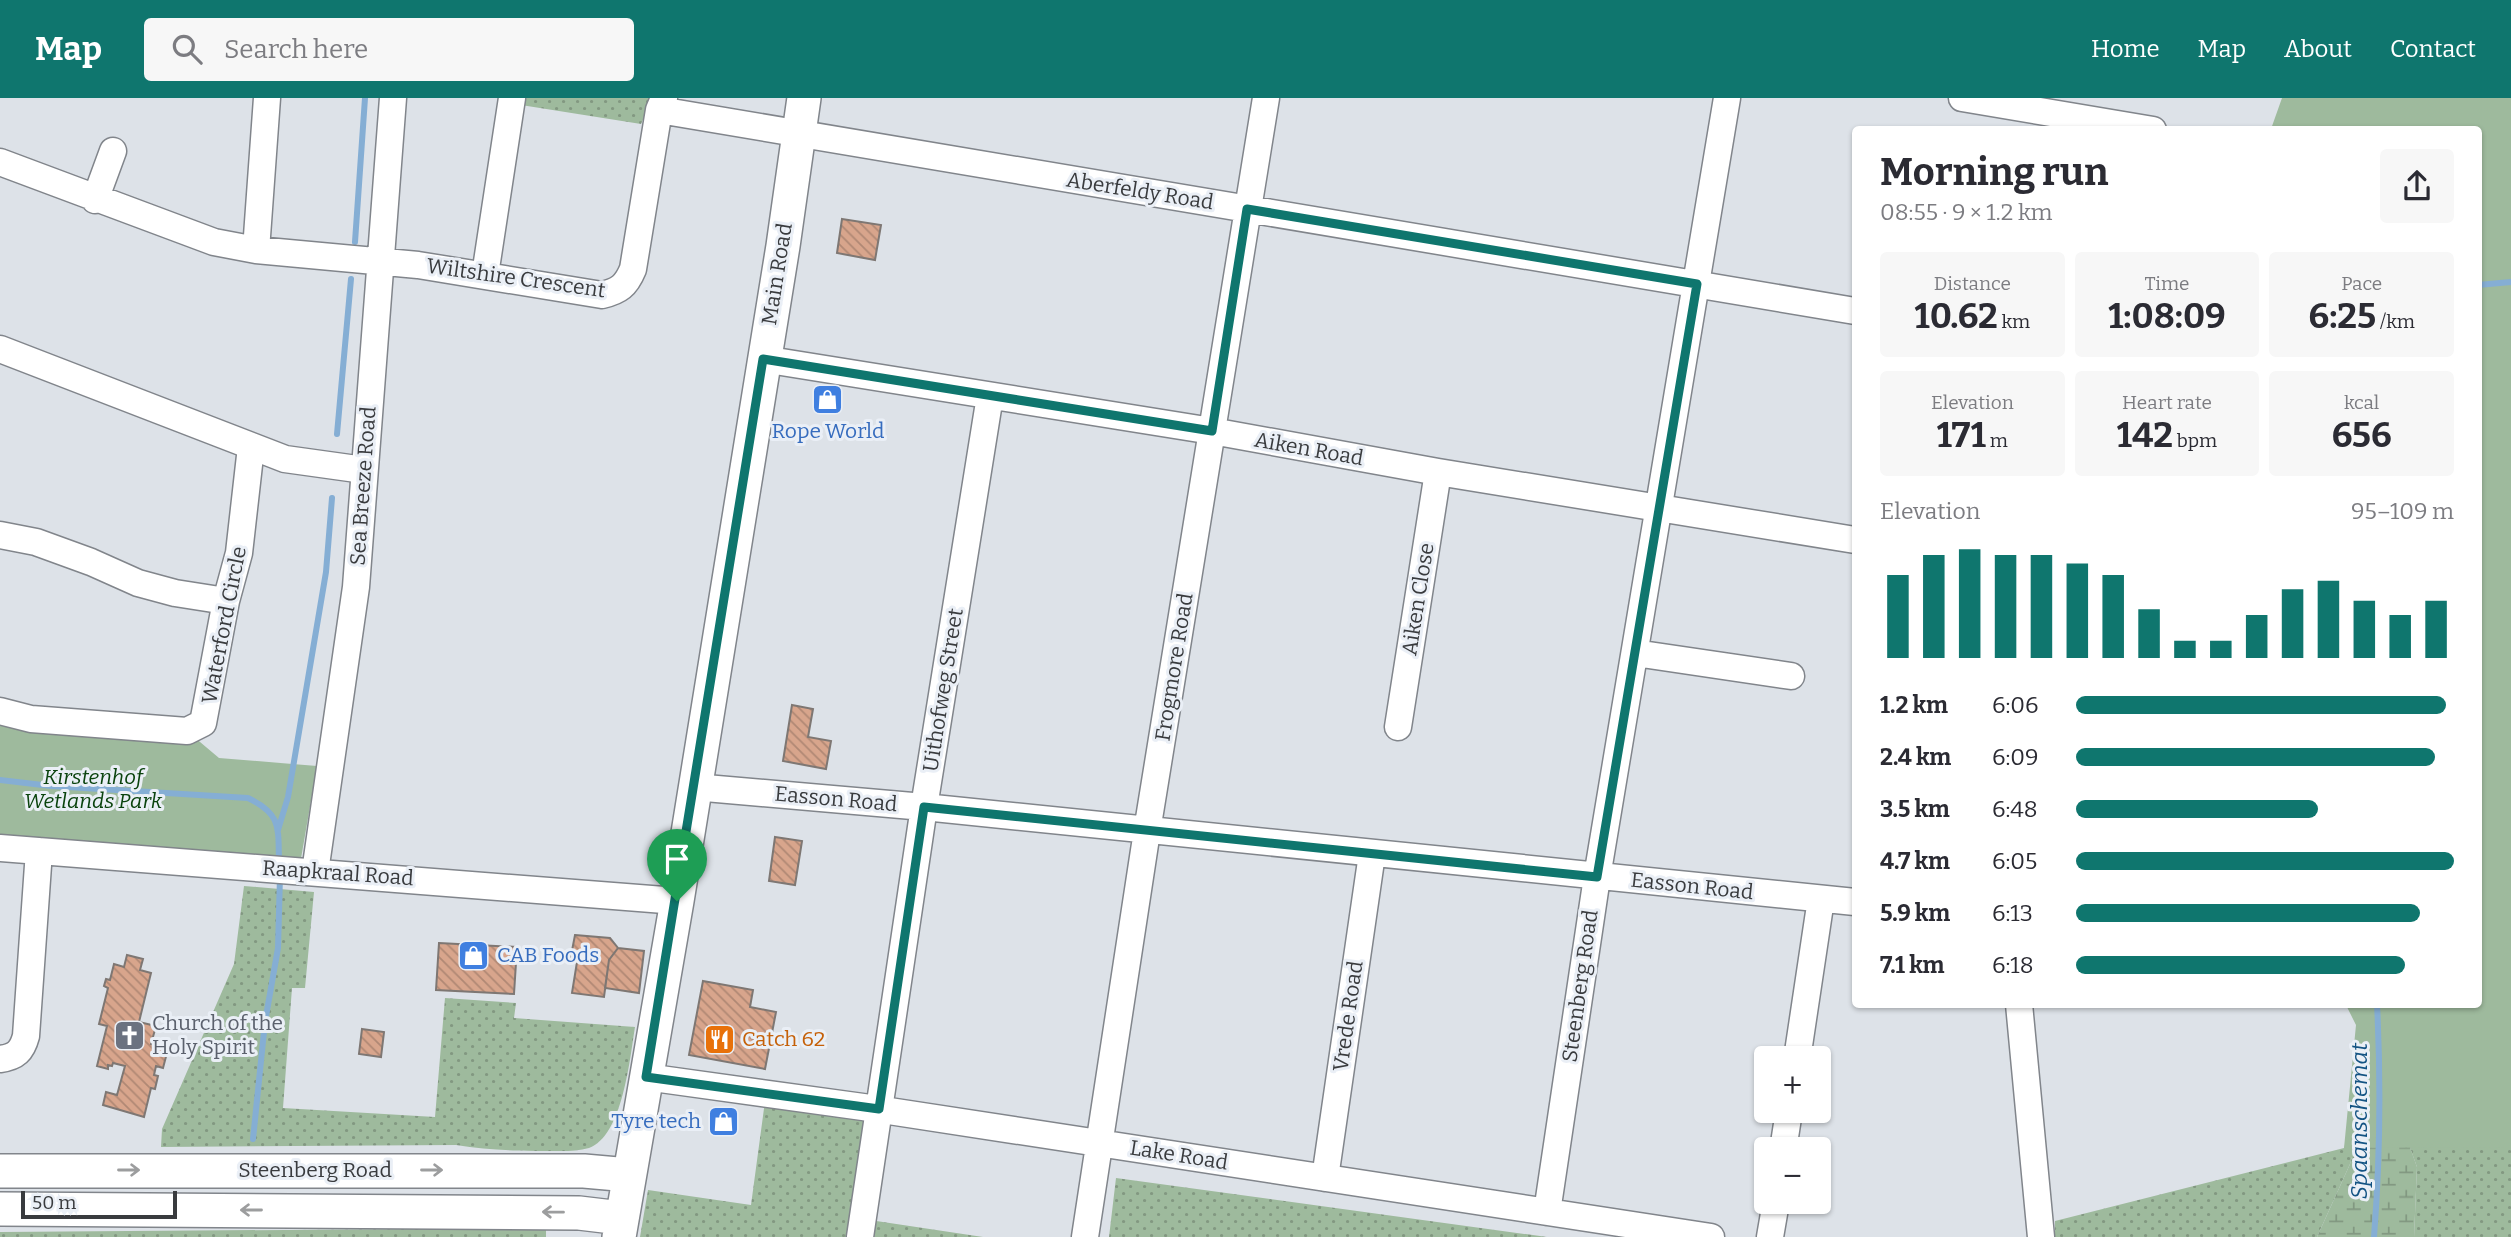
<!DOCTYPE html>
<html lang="en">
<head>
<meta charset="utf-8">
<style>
	body { margin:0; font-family:Bitter,serif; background:#f7f7f7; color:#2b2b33; height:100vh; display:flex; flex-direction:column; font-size:26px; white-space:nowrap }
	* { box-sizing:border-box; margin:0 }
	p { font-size:23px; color:#7c7c81 }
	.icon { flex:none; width:38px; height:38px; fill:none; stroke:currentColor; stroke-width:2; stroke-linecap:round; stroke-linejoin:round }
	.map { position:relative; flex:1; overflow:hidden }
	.drawer { position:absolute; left:1852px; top:28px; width:630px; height:882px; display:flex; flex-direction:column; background:#fff; border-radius:7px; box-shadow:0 2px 5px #0004 }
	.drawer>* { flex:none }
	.fabs { position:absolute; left:1754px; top:948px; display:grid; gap:14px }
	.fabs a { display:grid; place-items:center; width:77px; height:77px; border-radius:7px; background:#fff; box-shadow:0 2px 5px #0004; font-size:35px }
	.scale { position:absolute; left:21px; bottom:18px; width:156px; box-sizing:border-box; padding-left:7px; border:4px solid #393b3e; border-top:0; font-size:19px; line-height:24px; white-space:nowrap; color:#393b3e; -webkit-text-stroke:5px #eaeff6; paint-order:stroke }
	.pin { position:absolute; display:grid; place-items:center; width:60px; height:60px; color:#fff; margin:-72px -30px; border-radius:50% 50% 50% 0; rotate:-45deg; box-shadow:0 0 7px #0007 }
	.pin .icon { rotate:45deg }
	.round { display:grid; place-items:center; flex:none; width:74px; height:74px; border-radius:7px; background:#f7f7f7 }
	.summary { display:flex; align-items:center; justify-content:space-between; height:119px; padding:0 28px }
	h1 { font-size:38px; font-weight:700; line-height:52px }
	.stats { display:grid; grid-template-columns:repeat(3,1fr); gap:10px; height:119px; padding:7px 28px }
	.stats div { display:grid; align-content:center; border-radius:7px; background:#f7f7f7; text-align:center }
	.stats b { font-size:35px; font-weight:700 }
	.stats small { font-size:19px; font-weight:400 }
	.stats p { font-size:19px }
	.chart { height:196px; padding:14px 28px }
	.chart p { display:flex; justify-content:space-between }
	.chart svg { width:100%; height:126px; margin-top:7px; stroke:#0f766e; stroke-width:6 }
	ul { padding:0 28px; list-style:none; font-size:23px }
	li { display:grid; grid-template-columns:112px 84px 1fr; align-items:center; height:52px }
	li i { height:18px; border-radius:9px; background:#0f766e }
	header { display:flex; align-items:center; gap:42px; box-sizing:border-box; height:98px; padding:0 35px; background:#0f766e; color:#fff }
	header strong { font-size:33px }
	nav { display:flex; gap:38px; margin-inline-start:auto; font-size:24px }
	.search { width:490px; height:63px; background:#f7f7f7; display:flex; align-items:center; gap:18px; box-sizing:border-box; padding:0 24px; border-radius:7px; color:#7c7c81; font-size:26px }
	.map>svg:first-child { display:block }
</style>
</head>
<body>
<header>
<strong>Map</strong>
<div class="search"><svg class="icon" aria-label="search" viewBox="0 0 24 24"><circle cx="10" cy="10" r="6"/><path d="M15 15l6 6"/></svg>Search here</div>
<nav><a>Home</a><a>Map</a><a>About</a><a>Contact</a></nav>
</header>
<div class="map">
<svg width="2511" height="1139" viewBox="0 0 2511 1139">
	<defs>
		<pattern id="grass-dots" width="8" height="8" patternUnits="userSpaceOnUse" patternTransform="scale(1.75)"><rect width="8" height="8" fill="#9eba9d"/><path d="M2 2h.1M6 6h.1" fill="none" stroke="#829881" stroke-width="1.8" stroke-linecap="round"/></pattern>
		<pattern id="wetland-marsh" width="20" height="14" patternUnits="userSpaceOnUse" patternTransform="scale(1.75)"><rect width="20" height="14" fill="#9eba9d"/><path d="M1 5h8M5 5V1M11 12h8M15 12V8" fill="none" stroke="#829881"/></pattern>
		<pattern id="building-back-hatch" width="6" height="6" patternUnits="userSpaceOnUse" patternTransform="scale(1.75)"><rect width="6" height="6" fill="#d8a58c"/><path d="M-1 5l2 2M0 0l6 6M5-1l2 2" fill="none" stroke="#b08874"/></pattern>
	</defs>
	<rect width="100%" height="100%" fill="#dde2e8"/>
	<path fill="url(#grass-dots)" d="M526,0H653L641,26L521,7Z
		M2511,422V1139H2414L2417,1069L2379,964L2350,1066L2317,1139H2055V1123L2344,1050L2390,907L2478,906Z
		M244,788L314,794L305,890H292L283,1010L435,1019L445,900L516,905L514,920L635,929C630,959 623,1038 589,1050C576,1054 560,1053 547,1053C516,1053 487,1052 456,1047L161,1049L162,1031L234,866Z
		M765,1003L864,1022L863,1121L983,1139H640L648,1092L751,1107Z
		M1116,1080L1547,1139H1109Z
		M546,1130V1139H0V1134Z"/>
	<path fill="url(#wetland-marsh)" d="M2379,962L2417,1069L2414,1139H2317L2350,1066Z"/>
	<path fill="#9eba9d" d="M2282,0H2511V1049L2344,1050L2356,927L2346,907L2478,906V32L2271,31Z
		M0,613L187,633L219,660L317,668L299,772L0,751Z"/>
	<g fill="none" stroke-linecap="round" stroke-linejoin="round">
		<path stroke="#85aed4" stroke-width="6" d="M355,144L365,0
			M2478,187L2511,184
			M337,336L351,181
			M0,682L51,688L248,700C282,716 278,730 279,764
			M278,732L288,699L326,474L332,400
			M253,1041L265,924L278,850L280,778
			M2374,1139C2380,1062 2381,984 2377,906"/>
	</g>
	<path fill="url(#building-back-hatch)" stroke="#7e7773" stroke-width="2" d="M842,121L881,127L875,162L837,155Z
		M792,607L813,611L808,639L831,643L826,671L783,663Z
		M775,739L802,743L795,787L769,783Z
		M575,837L610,840L618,850L609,862L604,899L572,895L577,864L570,863Z
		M439,845L517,849L514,896L436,892Z
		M618,850L644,853L639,895L605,890L609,862Z
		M127,857L143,861L140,872L151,875L139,924L156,928L151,946L168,951L163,970L156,968L154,977L158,978L155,991L151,990L144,1019L103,1007L106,994L117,997L125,968L113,965L112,968L108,967V971L97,968L107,928L99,926L108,890L104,888L106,881L110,882L114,866L124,869Z
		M703,883L753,892L750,909L776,914L765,971L689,957Z
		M362,931L384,934L381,959L359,956Z"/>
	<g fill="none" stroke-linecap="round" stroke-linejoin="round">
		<defs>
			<path id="minor" d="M1962,0L2153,32
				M659,12L1855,213
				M0,64L214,144L256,152L418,167L602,197C619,193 626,188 633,171L659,12L664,0
				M95,102L113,53
				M256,152L267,0
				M485,177L512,0
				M0,251L285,361L364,372
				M763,261L1212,333L1438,374L1855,442
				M0,437L36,444L91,464L138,485L175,495L226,503
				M1635,555L1791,578
				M0,613L31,621L187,633L203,625L226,503L239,455L251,349
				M1398,629L1438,374
				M694,689L924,709L1855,804
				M0,750L677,803
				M315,774L356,489L393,0
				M2019,906L2041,1139
				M0,961C16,959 22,953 26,938L39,753
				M1797,961L1821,801
				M646,979L863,1009L1711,1139
				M1783,1052L1789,1013
				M1325,1080L1372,756
				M1547,1114L1597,779L1727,0
				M860,1139L924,709L990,298
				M1085,1139L1147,733L1266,0
				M1770,1139L1776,1104"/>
			<path id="major" d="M0,1073H584L629,1077
				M0,1111L579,1115L621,1120
				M619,1139L677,803L783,148L804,0"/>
		</defs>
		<use href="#minor" stroke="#81858b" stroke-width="29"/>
		<use href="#major" stroke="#81858b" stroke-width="36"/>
		<use href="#minor" stroke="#fff" stroke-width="26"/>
		<use href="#major" stroke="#fff" stroke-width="33"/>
	</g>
	<defs><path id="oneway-shaft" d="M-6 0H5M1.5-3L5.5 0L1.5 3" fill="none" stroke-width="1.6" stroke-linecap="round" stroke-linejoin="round" transform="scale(1.75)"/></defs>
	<g stroke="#9c9d9e">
		<use href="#oneway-shaft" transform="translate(129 1072)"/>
		<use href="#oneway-shaft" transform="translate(432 1072)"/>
		<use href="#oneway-shaft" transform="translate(251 1112) rotate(180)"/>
		<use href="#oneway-shaft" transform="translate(553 1114) rotate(-179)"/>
	</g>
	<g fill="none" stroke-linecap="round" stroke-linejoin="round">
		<defs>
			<path id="route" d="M1247,111L1697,186L1597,779L924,709L879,1011L646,979L763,261L1212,333Z"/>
		</defs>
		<use href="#route" stroke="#fff" stroke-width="14"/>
		<use href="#route" stroke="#0f766e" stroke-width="9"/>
	</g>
	<defs>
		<symbol id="shop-square" viewBox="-11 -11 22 22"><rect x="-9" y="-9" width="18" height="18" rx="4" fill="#3f7fe0" stroke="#eaeff6"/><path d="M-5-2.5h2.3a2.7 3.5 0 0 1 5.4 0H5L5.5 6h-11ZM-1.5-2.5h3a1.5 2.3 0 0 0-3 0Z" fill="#fff"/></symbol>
		<symbol id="church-square" viewBox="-11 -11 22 22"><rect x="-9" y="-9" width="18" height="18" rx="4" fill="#6b7280" stroke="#eaeff6"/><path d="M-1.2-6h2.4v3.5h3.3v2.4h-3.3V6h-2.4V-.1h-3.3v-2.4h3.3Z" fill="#fff"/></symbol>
		<symbol id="restaurant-square" viewBox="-11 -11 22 22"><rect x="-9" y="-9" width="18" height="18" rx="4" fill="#e8710a" stroke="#eaeff6"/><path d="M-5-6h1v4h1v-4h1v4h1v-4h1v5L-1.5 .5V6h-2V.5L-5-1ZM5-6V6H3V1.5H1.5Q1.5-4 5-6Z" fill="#fff"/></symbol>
	</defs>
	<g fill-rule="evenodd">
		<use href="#shop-square" x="810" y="284" width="35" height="35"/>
		<use href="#shop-square" x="456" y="840" width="35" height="35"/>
		<use href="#church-square" x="112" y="920" width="35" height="35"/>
		<use href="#restaurant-square" x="702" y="924" width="35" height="35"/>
		<use href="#shop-square" x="706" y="1006" width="35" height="35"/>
	</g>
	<g text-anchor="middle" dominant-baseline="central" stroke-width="6" stroke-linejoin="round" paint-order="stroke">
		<g font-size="21" fill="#393b3e" stroke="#eaeff6">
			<text transform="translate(1140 93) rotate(9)">Aberfeldy Road</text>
			<text transform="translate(777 176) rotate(-81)">Main Road</text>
			<text transform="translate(516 180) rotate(8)">Wiltshire Crescent</text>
			<text transform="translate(1309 351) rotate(10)">Aiken Road</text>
			<text transform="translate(363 388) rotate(-86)">Sea Breeze Road</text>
			<text transform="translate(1418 501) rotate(-81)">Aiken Close</text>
			<text transform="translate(224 527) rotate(-79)">Waterford Circle</text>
			<text transform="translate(1174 569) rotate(-81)">Frogmore Road</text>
			<text transform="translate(943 592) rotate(-81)">Uithofweg Street</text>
			<text transform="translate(836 701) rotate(5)">Easson Road</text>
			<text transform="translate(338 775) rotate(4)">Raapkraal Road</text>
			<text transform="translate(1692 788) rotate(6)">Easson Road</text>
			<text transform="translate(1580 888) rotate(-82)">Steenberg Road</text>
			<text transform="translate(1348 918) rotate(-82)">Vrede Road</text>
			<text transform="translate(1179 1057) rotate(9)">Lake Road</text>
			<text x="315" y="1072">Steenberg Road</text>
		</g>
		<g font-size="21" fill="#366cbe" stroke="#eaeff6">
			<text x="828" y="333">Rope World</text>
			<text x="497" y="857" text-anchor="start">CAB Foods</text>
			<text x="701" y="1023" text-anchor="end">Tyre tech</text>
		</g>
		<g font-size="21" font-style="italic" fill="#0a430d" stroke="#eaeff6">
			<text x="93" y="679">Kirstenhof<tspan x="93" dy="24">Wetlands Park</tspan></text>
		</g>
		<g font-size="21" fill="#5b616d" stroke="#eaeff6" text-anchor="start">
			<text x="152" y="925">Church of the<tspan x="152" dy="24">Holy Spirit</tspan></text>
		</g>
		<g font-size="21" fill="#c56008" stroke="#eaeff6" text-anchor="start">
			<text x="742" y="941">Catch 62</text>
		</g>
		<g font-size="23" font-style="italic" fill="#135383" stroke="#eaeff6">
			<text transform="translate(2359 1023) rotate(-90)">Spaanschemat</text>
		</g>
	</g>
</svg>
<div class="fabs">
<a>+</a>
<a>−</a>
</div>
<div class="scale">50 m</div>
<div class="pin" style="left:677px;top:803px;background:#1e9e55"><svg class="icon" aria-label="arrive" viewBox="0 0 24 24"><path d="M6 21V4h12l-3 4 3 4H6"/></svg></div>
<section class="drawer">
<div class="summary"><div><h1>Morning run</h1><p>08:55 · 9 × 1.2 km</p></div><a class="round"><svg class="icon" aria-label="share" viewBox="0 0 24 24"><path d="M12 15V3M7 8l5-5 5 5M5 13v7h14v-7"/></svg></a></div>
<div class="stats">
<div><p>Distance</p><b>10.62<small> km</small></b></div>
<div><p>Time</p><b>1:08:09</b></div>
<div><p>Pace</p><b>6:25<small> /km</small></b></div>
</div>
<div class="stats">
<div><p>Elevation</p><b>171<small> m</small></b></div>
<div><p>Heart rate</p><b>142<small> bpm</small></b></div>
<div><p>kcal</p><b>656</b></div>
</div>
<div class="chart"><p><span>Elevation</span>95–109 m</p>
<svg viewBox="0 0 160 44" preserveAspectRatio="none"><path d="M5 44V15M15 44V8M25 44V6M35 44V8M45 44V8M55 44V11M65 44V15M75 44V27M85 44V38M95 44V38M105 44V29M115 44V20M125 44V17M135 44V24M145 44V29M155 44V24"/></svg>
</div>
<ul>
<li><b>1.2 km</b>6:06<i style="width:98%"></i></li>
<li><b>2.4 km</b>6:09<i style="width:95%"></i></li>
<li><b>3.5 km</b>6:48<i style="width:64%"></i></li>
<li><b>4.7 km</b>6:05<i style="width:100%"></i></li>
<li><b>5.9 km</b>6:13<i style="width:91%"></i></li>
<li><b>7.1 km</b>6:18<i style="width:87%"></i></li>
</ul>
</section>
</div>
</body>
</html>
